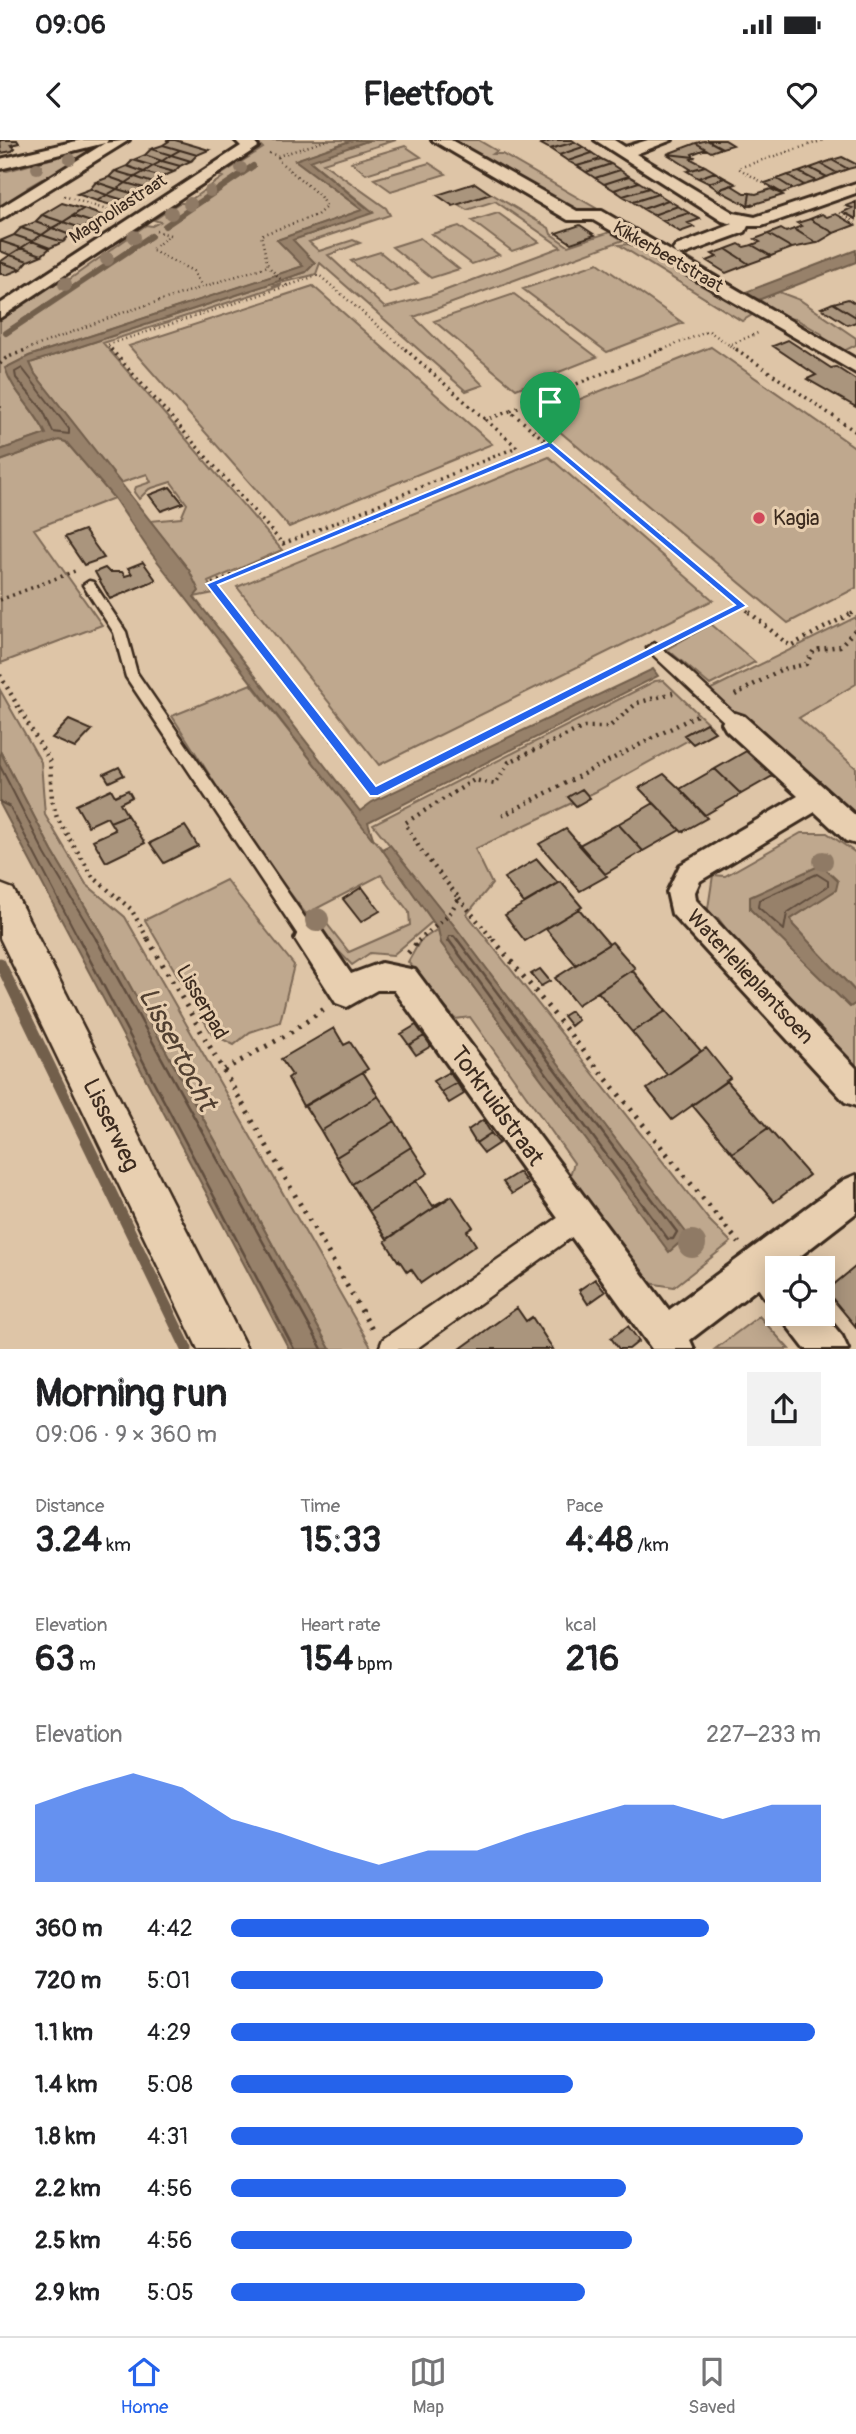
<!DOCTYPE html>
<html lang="en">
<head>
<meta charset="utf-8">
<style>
	body { margin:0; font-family:Pangolin,sans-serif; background:#f2f2f2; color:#202124; height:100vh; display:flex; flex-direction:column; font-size:26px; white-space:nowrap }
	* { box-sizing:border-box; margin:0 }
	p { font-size:23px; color:#757577 }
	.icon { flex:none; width:38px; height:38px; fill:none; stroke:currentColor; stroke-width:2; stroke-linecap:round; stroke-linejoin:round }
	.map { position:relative; height:1209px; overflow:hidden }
	.panel { display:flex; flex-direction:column; background:#fff; flex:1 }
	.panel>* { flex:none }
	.fabs { position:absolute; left:765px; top:1116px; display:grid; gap:14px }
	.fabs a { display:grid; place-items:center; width:70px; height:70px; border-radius:0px; background:#fff; box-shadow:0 4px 18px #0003; font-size:35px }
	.pin { position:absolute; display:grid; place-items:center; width:60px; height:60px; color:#fff; margin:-72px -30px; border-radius:50% 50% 50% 0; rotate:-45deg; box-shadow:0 0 7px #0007 }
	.pin .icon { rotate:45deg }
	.round { display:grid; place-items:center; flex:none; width:74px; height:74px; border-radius:0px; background:#f2f2f2 }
	.head { display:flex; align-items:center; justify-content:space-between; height:119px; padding:0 35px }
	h1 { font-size:38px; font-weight:800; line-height:52px }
	.figures { display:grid; grid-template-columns:repeat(3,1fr); gap:10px; height:119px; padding:7px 35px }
	.figures div { display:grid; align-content:center }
	.figures b { font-size:35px; font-weight:800 }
	.figures small { font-size:19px; font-weight:400 }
	.figures p { font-size:19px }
	.chart { height:196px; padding:14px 35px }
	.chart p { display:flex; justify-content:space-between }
	.chart svg { width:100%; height:126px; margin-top:7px; fill:#2563eb; opacity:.7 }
	ul { padding:0 35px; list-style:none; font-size:23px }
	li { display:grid; grid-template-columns:112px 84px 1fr; align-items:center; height:52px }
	li i { height:18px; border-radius:9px; background:#2563eb }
	.status { display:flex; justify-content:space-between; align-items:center; height:49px; padding:0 35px; background:#fff; direction:ltr }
	.status svg { height:19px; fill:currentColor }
	header { display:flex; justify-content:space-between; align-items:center; height:91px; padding:0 35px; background:#fff; font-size:32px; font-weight:800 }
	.dock { display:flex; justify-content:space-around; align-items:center; height:98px; border-top:2px solid #e0e0e0; background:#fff; font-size:19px; color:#757577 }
	.dock a { display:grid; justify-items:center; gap:4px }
	.dock .selected { color:#2563eb }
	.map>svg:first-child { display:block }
</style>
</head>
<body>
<div class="status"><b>09:06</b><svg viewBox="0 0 49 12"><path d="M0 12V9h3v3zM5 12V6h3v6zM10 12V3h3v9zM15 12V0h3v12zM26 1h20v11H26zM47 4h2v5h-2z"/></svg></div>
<header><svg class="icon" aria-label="back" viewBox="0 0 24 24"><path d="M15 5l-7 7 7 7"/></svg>Fleetfoot<svg class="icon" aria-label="heart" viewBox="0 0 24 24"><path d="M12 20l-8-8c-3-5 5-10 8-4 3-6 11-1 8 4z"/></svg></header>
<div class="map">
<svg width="856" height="1209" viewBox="0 0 856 1209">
	<rect width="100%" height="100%" fill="#dec5a7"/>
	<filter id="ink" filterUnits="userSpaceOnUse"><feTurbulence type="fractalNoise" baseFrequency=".0143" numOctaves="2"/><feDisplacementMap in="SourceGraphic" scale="14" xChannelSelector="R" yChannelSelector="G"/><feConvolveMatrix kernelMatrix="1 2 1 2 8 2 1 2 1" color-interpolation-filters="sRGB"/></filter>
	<g filter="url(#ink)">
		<path fill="#bfa88e" stroke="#7d6956" stroke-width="2" d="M255,0H353L296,20L362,70L278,100L304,126L29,216L6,228C13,253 35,270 46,294L0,310V180L63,138L70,139L146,85L152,86L160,82L154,80L179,63H186L223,37L219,36L263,8Z
			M370,0H396L323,23L386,68L390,75L309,102L319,111L353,100L360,103L328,115L385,168L433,155L561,107L495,61L467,70L457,64L492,54L549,88L551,94L568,106L613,91L626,99L414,177L483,245L466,251L320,123L316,134C301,139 283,141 272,146L282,145L103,203L282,410L208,442L214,453L194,457L189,430L150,381L181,378L187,364L171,342L149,349L139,359L134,352L136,347L151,342L147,334L120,343L35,234L30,223L306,132L315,123L292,100L373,72L309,20Z
			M452,0H478L497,11L493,14H502L667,109L664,110L570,69Z
			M405,6L421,17L366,34L351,22Z
			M94,7L101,10L48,41L42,39L28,47L33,49L0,70V29L7,31Z
			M429,23L446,34L391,51L374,39Z
			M498,73L539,102L512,111L472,81Z
			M459,86L499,115L472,124L432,94Z
			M420,98L459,129L431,138L392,107Z
			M629,104L651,114L752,175L742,181L619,105Z
			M380,112L418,143L390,153L351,121Z
			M687,117L758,160L779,152L800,160L856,198V205L844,211L823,201L822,194L796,179L782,178L681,119Z
			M598,123L683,183L607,212L523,149Z
			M313,146L492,304L289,387L129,206Z
			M514,154L597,217L516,249L434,181Z
			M711,207L856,308V448L788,483L540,275Z
			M59,300L66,302L114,358L34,389L102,485L1,523L0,321Z
			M549,317L713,460L379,625L237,447Z
			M856,477V544L799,578L856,628V679L709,550Z
			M711,484L755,522L710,545L667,509Z
			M663,540L712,587L595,652L475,709L492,744L467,774L709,1080L731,1102L674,1147L642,1142L569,1038L574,1023L470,877L455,879L408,822L420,801L438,789L441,803L669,1111L688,1096L456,788L373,684L655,541Z
			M251,544L382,709L433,781L393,815L370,813L352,825L316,788L327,784L349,812L410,785L409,772L381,735L306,774L256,708L172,576Z
			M0,550L41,622L45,675L86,744L125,777L372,1209H330L101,793L52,711L0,611Z
			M801,693H827L856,713V852L793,785L791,779L836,750L751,757L750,769L850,867L856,863V925L733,798L718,778L707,775L713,735L725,736Z
			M226,740L294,825L280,882L250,892L234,905L212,894L145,780Z
			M759,1176L789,1209H715Z"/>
		<path fill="#97816b" stroke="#725e4c" stroke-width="2" d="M353,0H370L310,21L373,73L293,100L315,123L306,132L30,223L35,234L189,430L199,451L194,457L360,671L372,662L653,529L658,536L368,682L374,701L151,413L114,358L66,302L59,300L0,321V310L46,294C35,269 13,253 5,228L29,216L303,126L277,100L362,70L295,20Z
			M856,110V122L758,160L743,153Z
			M0,611L52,711L101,793L330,1209H289L0,664Z
			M390,705L456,788L688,1095L669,1112L441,803L438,789L382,709Z
			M821,725L838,741L836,750L791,779L793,785L856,852V863L850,867L750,769V757Z"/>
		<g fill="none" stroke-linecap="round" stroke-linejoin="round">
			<path stroke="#604d3d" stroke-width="2" d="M22,228L69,289V294L53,292L43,270L16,238L15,232Z
				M0,626L45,714L97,801
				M0,662L10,667L80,801
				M817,734L828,741V746L787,773L784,790L758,767L759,760Z
				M448,801L449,796H454L458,801"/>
			<path stroke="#604d3d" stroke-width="2.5" d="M79,799L294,1209
				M96,799L322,1209
				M448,799L668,1099H673L677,1092L457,799"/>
			<path stroke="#725e4c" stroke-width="6" d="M165,86L253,26
				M6,193L151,96"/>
			<path stroke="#725e4c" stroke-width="11" d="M0,823L187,1209"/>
		</g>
		<path fill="#aa957d" stroke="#3b2a1e" stroke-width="2" d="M0,0H17L19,3L11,5L15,8L12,11L1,13Z
			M166,0H175L209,10L197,15L163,5L169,1Z
			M554,0H572L575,2L550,9L541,4Z
			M707,0H725L733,5L722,8Z
			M707,0L722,8L711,12L696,3Z
			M575,2L583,7L559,15L550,9Z
			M696,3L706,9L692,14L694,17L667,14Z
			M163,5L180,10L171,15L151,9Z
			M583,7L592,13L568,21L559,15Z
			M151,9L171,15L162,21L145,15Z
			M180,10L197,15L191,21L171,15Z
			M592,13L601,19L577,26L568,21Z
			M667,14L694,17L691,19L705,26L692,30Z
			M145,15L162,21L153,26L133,20Z
			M171,15L191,21L180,26L162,21Z
			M842,17L856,24V27L848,29L832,20Z
			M601,19L611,24L586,32L577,26Z
			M133,20L153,26L144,32L127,26Z
			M832,20L848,29L837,33L821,24Z
			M162,21L180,26L174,32L153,26Z
			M611,24L620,30L595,38L586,32Z
			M821,24L837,33L827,37L810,28Z
			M127,26L144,32L135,37L115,31Z
			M153,26L174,32L162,37L144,32Z
			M705,26L715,32L698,38L687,31Z
			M810,28L827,37L816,41L799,32Z
			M620,30L629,36L604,44L595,38Z
			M115,31L135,37L126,43L109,37Z
			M144,32L162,37L156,44L135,37Z
			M715,32L725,38L708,43L698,38Z
			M799,32L816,41L804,45L788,35Z
			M788,35L804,45L793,49L777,39Z
			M629,36L639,42L614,50L604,44Z
			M109,37L126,43L117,49L96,42Z
			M135,37L156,44L144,48L126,43Z
			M725,38L736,44L718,50L708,43Z
			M777,39L793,49L782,53L765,43Z
			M96,42L117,49L107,55L90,49Z
			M639,42L649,48L623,56L614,50Z
			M126,43L144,48L138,55L117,49Z
			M475,43L491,54L453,66L437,55Z
			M731,45L744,53H750L748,66L718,50Z
			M649,48L658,54L633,62L623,56Z
			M90,49L107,55L97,61L77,54Z
			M117,49L138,55L124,60L107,55Z
			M771,49L783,55L748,66L750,53L756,54Z
			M658,54L668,60L643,69L633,62Z
			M107,55L124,60L117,64L121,66L118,67L97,61Z
			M668,60L678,66L653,75L643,69Z
			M856,62V79L843,72L852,68L846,66Z
			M62,63L83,69L63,82L42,75Z
			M678,66L689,73L663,81L653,75Z
			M83,69L104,76L91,82L73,76Z
			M689,73L700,79L688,83L694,87L680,92L663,81Z
			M822,74L827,77L836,74L855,85L834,93L810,79Z
			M42,75L63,82L52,88L35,82Z
			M73,76L91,82L84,89L63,82Z
			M810,79L834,93L817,103L794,89L802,86L797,83Z
			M35,82L52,88L42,95L21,88Z
			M63,82L84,89L70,95L52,88Z
			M580,85L595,95L571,103L556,93Z
			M21,88L42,95L32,101L14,95Z
			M52,88L70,95L63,102L42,95Z
			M781,89L786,92L794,89L817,103L792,108L768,94Z
			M768,94L792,108L771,116L752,105L760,102L755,99Z
			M14,95L32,101L21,108L0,101Z
			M42,95L63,102L50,108L32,101Z
			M0,101L21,108L10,115L0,111Z
			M32,101L50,108L42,115L21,108Z
			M739,104L744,107L752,105L771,116L749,124L726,109Z
			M21,108L42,115L28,121L10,115Z
			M726,109L749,124L726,133L707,121L717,117L712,114Z
			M10,115L28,121L21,129L0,122Z
			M0,122L21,129L6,135L0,133Z
			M848,159L856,164V177L833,163Z
			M833,163L856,177V182L848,185L821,168Z
			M788,200L831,228L836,227L856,240V267L807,239L816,235L773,206Z
			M170,347L183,363L161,371L149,355Z
			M84,390L104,418L84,425L65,397Z
			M143,422L156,440L110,459L95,432L105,428L109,432H122L125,436L132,434L128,428Z
			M69,580L92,590L75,608L52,598Z
			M706,583L715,592L693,604L684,595Z
			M750,609L776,634L741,654L715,629Z
			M119,627L124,635L109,642L104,634Z
			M715,629L741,654L705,675L680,649Z
			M664,634L680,649L707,678L682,692L639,648Z
			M111,649L115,656L128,650L132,657L120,663L127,675L110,682L107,677L88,686L76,665Z
			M582,649L590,658L576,666L568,657Z
			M654,663L680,690L643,711L618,684Z
			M127,675L145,703L106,722L93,700L115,690L110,682Z
			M618,684L643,711L605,734L579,705Z
			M185,686L198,706L164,723L150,703Z
			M566,689L607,736L580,751L539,704Z
			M537,719L558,743L524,763L504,738Z
			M561,742L582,767L525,801L505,775Z
			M362,747L380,771L361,782L343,759Z
			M579,769L609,804L576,825L546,789Z
			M612,802L635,828L577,865L555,838Z
			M540,829L550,841L541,846L531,834Z
			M632,830L666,871L632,892L598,852Z
			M571,871L578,880L571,886L563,876Z
			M666,871L701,911L667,935L632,892Z
			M416,885L424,896L409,905L401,894Z
			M334,888L344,905L350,902L368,929L303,966L288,938L292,935L281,919Z
			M424,896L431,906L416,915L409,905Z
			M706,908L730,938L672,980L647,949Z
			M368,929L363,932L378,956L321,991L305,966Z
			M449,932L457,943L441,952L433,941Z
			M727,941L768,988L732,1013L692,965Z
			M457,943L464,954L449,963L441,952Z
			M378,956L395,981L336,1017L321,991Z
			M483,980L491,993L476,1003L468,990Z
			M395,981L411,1007L352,1044L336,1017Z
			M768,988L809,1035L774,1062L732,1013Z
			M491,993L499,1003L484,1013L476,1003Z
			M411,1007L428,1033L369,1071L352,1044Z
			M519,1032L528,1044L512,1054L503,1042Z
			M428,1033L416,1041L433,1066L452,1056L387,1099L369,1071Z
			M452,1056L473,1087L467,1091L476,1105L421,1143L411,1129L407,1132L399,1120L398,1121L385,1101Z
			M855,1127L856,1129V1187L826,1151Z
			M595,1139L605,1152L588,1164L579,1150Z
			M517,1168L526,1181L532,1177L553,1209H460Z
			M628,1186L639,1201L629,1209H619L611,1198Z"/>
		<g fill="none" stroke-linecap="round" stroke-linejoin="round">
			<defs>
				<path id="service" d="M89,441L93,442L126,492L137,533L316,794L318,799L316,804L310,806L304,804L126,537L114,493L83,445Z
					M654,503L679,522L740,579L742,583L740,587H730L649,511L647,508Z"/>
				<path id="pedestrian" d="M578,1064L587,1068L591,1077L587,1086L416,1209H379L383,1199Z"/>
				<path id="minor" d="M81,0H108L106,3L129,0L0,80V68L105,3L0,29V19Z
					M235,0H252L258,7L0,178V164L241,6Z
					M432,0H451L577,71H602L856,219V233L593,80H568Z
					M595,0H614L625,7L648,0H672L636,14L734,73L755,77L856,43V53L762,86H748L745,92L682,115L676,114L673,110L676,106L733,84L722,81Z
					M735,573L744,576L856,676V704L846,701L815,672L700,741L695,752L696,760L856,928V966L845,962L672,774L667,752L680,725L798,656L726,590L722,583L726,576Z
					M310,786L321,790L351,834L381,823L415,830L669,1170L844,1040L856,1035V1073L786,1127L788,1129H777V1162L764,1157L758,1148L690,1200L694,1209H652L394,850H377L347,867L336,863L295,799L299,790Z
					M822,1172L842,1196L848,1209H805L788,1187L783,1174H822Z"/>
				<path id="tertiary" d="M0,744L13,749L247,1209H198L0,798Z"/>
			</defs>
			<use href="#service" stroke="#3b2a1e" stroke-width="5"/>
			<use href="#pedestrian" stroke="#3b2a1e" stroke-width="5"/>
			<use href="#minor" stroke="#3b2a1e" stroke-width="6"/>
			<use href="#tertiary" stroke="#3b2a1e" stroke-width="5"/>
			<path stroke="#3b2a1e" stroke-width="2.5" stroke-dasharray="1 3.5" stroke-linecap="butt" d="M269,13L278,16L328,0
				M779,52L738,28L824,0
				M64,56L113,72
				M840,73L856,82
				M156,91L170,95L151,110L193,131L202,147
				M287,146L319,135L407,211
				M23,211L119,174L268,126L261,95L317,75L326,67L320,56L279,21L278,16
				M112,211L107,205L287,146L268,126
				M659,211L709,191L729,205
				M738,211L729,205L758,193"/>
			<path stroke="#3b2a1e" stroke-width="3.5" stroke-dasharray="2 4.5" stroke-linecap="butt" d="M111,209L283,404L517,307L486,280L510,271
				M405,209L486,280
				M663,209L510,271L751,474
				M736,209L856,292
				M0,224L6,218L28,209
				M0,266V271
				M0,460L75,431
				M234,474L211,444L550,304
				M726,474L742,465
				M851,474L856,471"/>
			<path stroke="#3b2a1e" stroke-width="4.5" stroke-dasharray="2 5" stroke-linecap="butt" d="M233,472L374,652L639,520
				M749,472L790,506L854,472
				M674,501L729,472
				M0,535L50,622L52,660L57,678L93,737L131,769L149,801
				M735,555L780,530L806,524L814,510L840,506L856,489
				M502,676L697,575
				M459,758L494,801
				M418,801L448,776L459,758L420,709L405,683L474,640L495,644L509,622L584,587H609L637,563L673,553"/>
			<path stroke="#3b2a1e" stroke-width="5" stroke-dasharray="2.5 7" stroke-linecap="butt" d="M148,799L373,1191
				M493,799L739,1103
				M408,813L420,799
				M224,930L290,893L324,869"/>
			<use href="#service" fill="#e8cfb0" fill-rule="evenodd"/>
			<use href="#pedestrian" fill="#e8cfb0" fill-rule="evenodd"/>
			<use href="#minor" fill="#e8cfb0" fill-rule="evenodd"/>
			<use href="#tertiary" fill="#e8cfb0" fill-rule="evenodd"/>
		</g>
		<g fill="#8f7a65">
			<circle cx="70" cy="19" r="6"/>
			<circle cx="37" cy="28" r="6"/>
			<circle cx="241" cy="28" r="6"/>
			<circle cx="210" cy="51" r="6"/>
			<circle cx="190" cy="64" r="7"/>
			<circle cx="171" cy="73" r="7"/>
			<circle cx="134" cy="97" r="7"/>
			<circle cx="107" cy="119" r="7"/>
			<circle cx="65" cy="144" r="7"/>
			<circle cx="823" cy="721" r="10"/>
			<circle cx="317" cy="780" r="12"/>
			<circle cx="692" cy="1104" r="14"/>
		</g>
	</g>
	<path fill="#2563eb" stroke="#fff" stroke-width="2" fill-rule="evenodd" d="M550,301L747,466L378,656H370L206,444ZM549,308L735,465L376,646L218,445Z"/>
	<circle fill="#d1495b" stroke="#e8cfb0" stroke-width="2.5" cx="759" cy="378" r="7"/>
	<g text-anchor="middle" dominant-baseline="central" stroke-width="6" stroke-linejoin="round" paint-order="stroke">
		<g font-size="18" fill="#3b2a1e" stroke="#e8cfb0">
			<text transform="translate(118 69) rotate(-33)">Magnoliastraat</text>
			<text transform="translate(668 117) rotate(30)">Kikkerbeetstraat</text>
		</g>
		<g font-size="21" fill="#3b2a1e" stroke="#e8cfb0" text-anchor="start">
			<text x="773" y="378">Kagia</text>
		</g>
		<g font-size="21" fill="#3b2a1e" stroke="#e8cfb0">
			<text transform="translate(750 837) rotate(47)">Waterlelieplantsoen</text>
			<text transform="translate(202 862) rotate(60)">Lisserpad</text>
		</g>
		<g font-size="24" fill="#3b2a1e" stroke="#e8cfb0">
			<text transform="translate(497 966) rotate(54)">Torkruidstraat</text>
			<text transform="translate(111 985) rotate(64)">Lisserweg</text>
		</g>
		<g font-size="28" font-style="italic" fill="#524031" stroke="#e8cfb0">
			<text transform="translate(177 909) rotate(62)">Lissertocht</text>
		</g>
	</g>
</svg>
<div class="fabs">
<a><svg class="icon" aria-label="locate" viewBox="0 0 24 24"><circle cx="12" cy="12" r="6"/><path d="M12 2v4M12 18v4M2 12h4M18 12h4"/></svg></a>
</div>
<div class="pin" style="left:550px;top:304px;background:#1e9e55"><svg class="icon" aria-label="arrive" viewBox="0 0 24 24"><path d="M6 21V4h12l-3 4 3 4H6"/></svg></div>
</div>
<section class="panel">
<div class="head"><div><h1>Morning run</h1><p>09:06 · 9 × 360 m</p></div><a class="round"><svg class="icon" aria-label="share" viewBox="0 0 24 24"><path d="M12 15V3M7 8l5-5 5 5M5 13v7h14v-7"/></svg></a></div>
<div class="figures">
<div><p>Distance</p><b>3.24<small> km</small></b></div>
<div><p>Time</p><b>15:33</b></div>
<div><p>Pace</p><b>4:48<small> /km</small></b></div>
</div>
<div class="figures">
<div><p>Elevation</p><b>63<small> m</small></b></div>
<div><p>Heart rate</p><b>154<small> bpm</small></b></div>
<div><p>kcal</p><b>216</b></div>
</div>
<div class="chart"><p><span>Elevation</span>227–233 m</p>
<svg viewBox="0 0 160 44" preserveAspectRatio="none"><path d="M0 44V17L10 11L20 6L30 11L40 22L50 27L60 33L70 38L80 33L90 33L100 27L110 22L120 17L130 17L140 22L150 17L160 17V44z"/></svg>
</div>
<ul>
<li><b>360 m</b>4:42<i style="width:81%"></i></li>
<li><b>720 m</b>5:01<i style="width:63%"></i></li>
<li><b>1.1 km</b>4:29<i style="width:99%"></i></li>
<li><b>1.4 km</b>5:08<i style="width:58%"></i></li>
<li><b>1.8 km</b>4:31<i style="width:97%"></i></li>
<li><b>2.2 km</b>4:56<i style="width:67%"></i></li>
<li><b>2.5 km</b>4:56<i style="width:68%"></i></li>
<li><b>2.9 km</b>5:05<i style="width:60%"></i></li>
</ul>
</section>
<nav class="dock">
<a class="selected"><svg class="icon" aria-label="home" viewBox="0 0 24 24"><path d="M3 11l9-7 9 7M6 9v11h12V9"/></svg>Home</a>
<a><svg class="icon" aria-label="map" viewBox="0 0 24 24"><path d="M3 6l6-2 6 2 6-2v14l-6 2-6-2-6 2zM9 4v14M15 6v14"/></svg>Map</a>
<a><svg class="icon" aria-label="saved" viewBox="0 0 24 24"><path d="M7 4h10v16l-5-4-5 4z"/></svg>Saved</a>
</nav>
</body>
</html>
